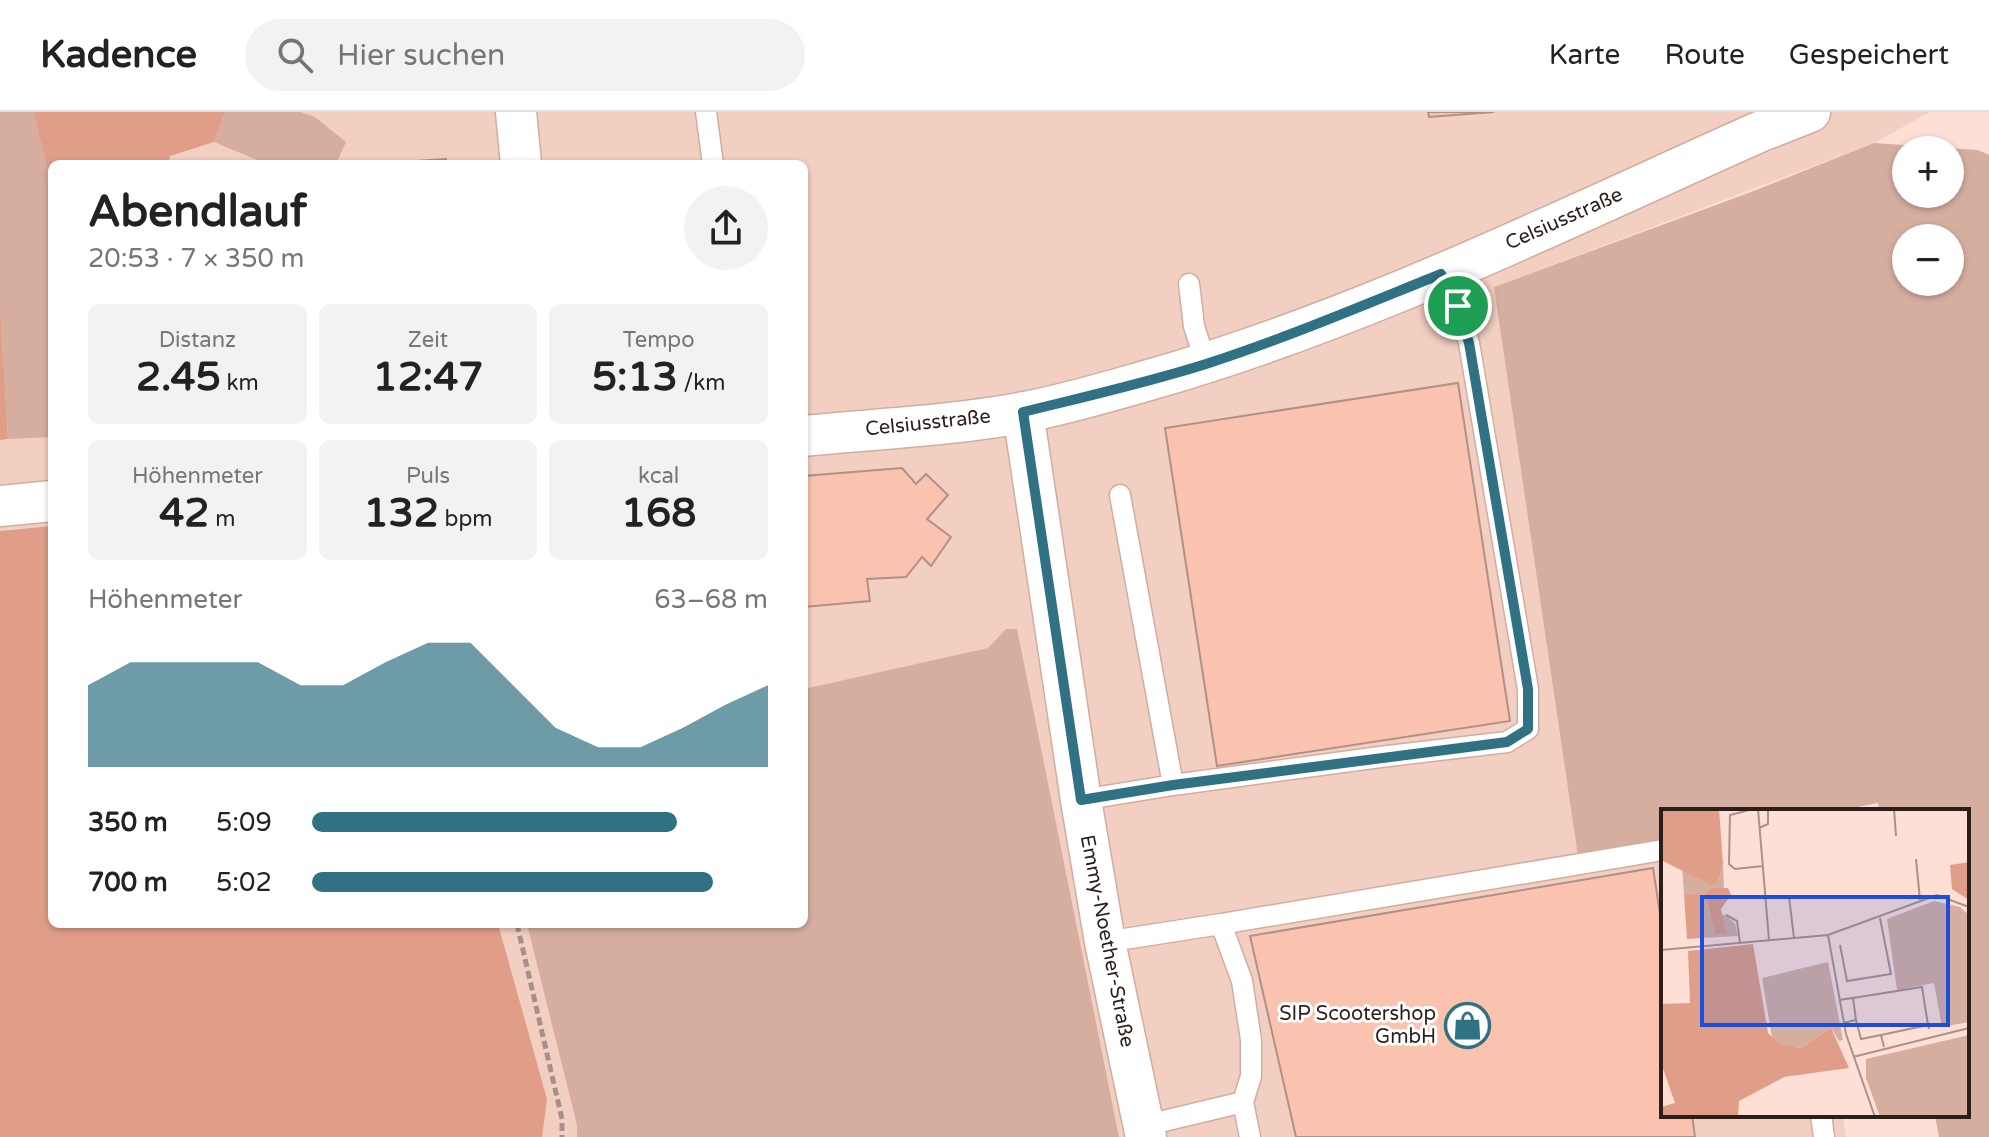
<!DOCTYPE html>
<html lang="de">
<head>
<meta charset="utf-8">
<style>
	body { margin:0; font-family:"Varela Round",sans-serif; background:#f2f2f2; color:#222; height:100vh; display:flex; flex-direction:column; font-size:30px; white-space:nowrap }
	* { box-sizing:border-box; margin:0 }
	p { font-size:26px; color:#767676 }
	.icon { flex:none; width:44px; height:44px; fill:none; stroke:currentColor; stroke-width:2; stroke-linecap:round; stroke-linejoin:round }
	.map { position:relative; flex:1; overflow:hidden }
	.side { position:absolute; left:48px; top:48px; width:760px; height:768px; display:flex; flex-direction:column; background:#fff; border-radius:12px; box-shadow:0 2px 6px #0004 }
	.side>* { flex:none }
	.fabs { position:absolute; left:1892px; top:24px; display:grid; gap:16px }
	.fabs a { display:grid; place-items:center; width:72px; height:72px; border-radius:50%; background:#fff; box-shadow:0 2px 6px #0004; font-size:40px }
	.pin { position:absolute; display:grid; place-items:center; width:68px; height:68px; color:#fff; margin:-34px; border:4px solid #fff; border-radius:50%; box-shadow:0 2px 8px #0007 }
	.round { display:grid; place-items:center; flex:none; width:84px; height:84px; border-radius:42px; background:#f2f2f2 }
	.overview { display:flex; align-items:center; justify-content:space-between; height:136px; padding:0 40px }
	h1 { font-size:44px; font-weight:700; line-height:60px }
	.metrics { display:grid; grid-template-columns:repeat(3,1fr); gap:12px; height:136px; padding:8px 40px }
	.metrics div { display:grid; align-content:center; border-radius:12px; background:#f2f2f2; text-align:center }
	.metrics b { font-size:40px; font-weight:700 }
	.metrics small { font-size:22px; font-weight:400 }
	.metrics p { font-size:22px }
	.chart { height:224px; padding:16px 40px }
	.chart p { display:flex; justify-content:space-between }
	.chart svg { width:100%; height:144px; margin-top:8px; fill:#307184; opacity:.7 }
	ul { padding:0 40px; list-style:none; font-size:26px }
	li { display:grid; grid-template-columns:128px 96px 1fr; align-items:center; height:60px }
	li i { height:20px; border-radius:10px; background:#307184 }
	header { display:flex; align-items:center; gap:48px; box-sizing:border-box; height:112px; padding:0 40px; background:#fff; border-bottom:2px solid #e0e0e0 }
	header strong { font-size:38px }
	nav { display:flex; gap:44px; margin-inline-start:auto; font-size:28px }
	.search { width:560px; height:72px; background:#f2f2f2; display:flex; align-items:center; gap:20px; box-sizing:border-box; padding:0 28px; border-radius:44px; color:#767676; font-size:30px }
	.map>svg:first-child { display:block }
</style>
</head>
<body>
<header>
<strong>Kadence</strong>
<div class="search"><svg class="icon" aria-label="search" viewBox="0 0 24 24"><circle cx="10" cy="10" r="6"/><path d="M15 15l6 6"/></svg>Hier suchen</div>
<nav><a>Karte</a><a>Route</a><a>Gespeichert</a></nav>
</header>
<div class="map">
<svg width="1989" height="1025" viewBox="0 0 1989 1025">
	<rect width="100%" height="100%" fill="#fedfd5"/>
	<path fill="#f3cfc2" fill-rule="evenodd" d="M0,0H1930L1874,31L1494,175L1663,729V1003H1843L1846,1025H0ZM52,52H804V812H52Z"/>
	<path fill="#d6aea0" fill-rule="evenodd" d="M0,0H33L52,76V325L8,327L0,195Z
		M225,0H300L315,5L346,30L336,52H267L214,30Z
		M1874,31L1978,38L1989,43V1025H1939L1935,1003H1967V699H1880L1878,691L1836,699H1663V729L1578,744L1494,175L1751,80ZM1906,38H1950V82H1906ZM1906,126H1950V170H1906Z
		M1006,517H1017L1119,1025H577V1013L527,812H804V577L988,536Z"/>
	<path fill="#e09e88" d="M33,0H225L214,30L170,44L168,52H52V76Z
		M0,195L8,327L0,328Z
		M52,414V812H498L547,987L542,1025H0V419Z"/>
	<path fill="#fac3b0" stroke="#b39084" stroke-width="2" d="M1428,0H1494L1429,5Z
		M446,47L447,52H370Z
		M1458,271L1510,609L1217,654L1165,316Z
		M902,356L916,372L926,362L948,383L927,407L951,425L931,454L922,445L906,465L867,467L870,489L804,495V364Z
		M1653,756L1663,821V1003H1692L1695,1025H1296L1250,824Z"/>
	<g fill="none" stroke-linecap="round" stroke-linejoin="round">
		<defs>
			<path id="lane" d="M706,0L713,52
				M1189,172L1194,214L1206,252
				M1120,383L1173,673L1380,645L1507,630L1528,617V577L1469,231L1458,194L1441,162
				M1081,688L1173,673
				M1221,812L1663,738
				M1105,830L1221,812L1242,869L1251,928V964L1243,990
				M1821,1003L1824,1025
				M1143,1014L1243,990L1250,1025"/>
			<path id="street" d="M516,0L521,52
				M1023,300L1081,688L1105,830L1146,1025
				M804,324C876,317 949,314 1020,301C1064,293 1107,280 1149,268C1360,208 1559,109 1759,20L1810,0
				M0,394L52,389"/>
		</defs>
		<use href="#lane" stroke="#d1ada1" stroke-width="23"/>
		<use href="#street" stroke="#d1ada1" stroke-width="43"/>
		<path stroke="#a89089" stroke-width="5" stroke-dasharray="8 4" stroke-linecap="butt" d="M517,812L562,1007V1025"/>
		<use href="#lane" stroke="#fff" stroke-width="20"/>
		<use href="#street" stroke="#fff" stroke-width="40"/>
	</g>
	<g fill="none" stroke-linecap="round" stroke-linejoin="round">
		<defs>
			<path id="route" d="M1441,162L1458,194L1469,231L1528,577V617L1507,630L1173,673L1081,688L1023,300C1084,285 1146,271 1206,252C1286,226 1364,193 1441,162Z"/>
		</defs>
		<use href="#route" stroke="#fff" stroke-width="16"/>
		<use href="#route" stroke="#307184" stroke-width="10"/>
	</g>
	<defs>
		<symbol id="shop-ring" viewBox="-11 -11 22 22"><circle r="9.5" fill="#fff" stroke="#307184" stroke-width="1.5"/><path d="M-5-2.5h2.3a2.7 3.5 0 0 1 5.4 0H5L5.5 6h-11ZM-1.5-2.5h3a1.5 2.3 0 0 0-3 0Z" fill="#307184"/></symbol>
	</defs>
	<g fill-rule="evenodd">
		<use href="#shop-ring" x="1442" y="888" width="51" height="51"/>
	</g>
	<g text-anchor="middle" dominant-baseline="central" stroke-width="6" stroke-linejoin="round" paint-order="stroke">
		<g font-size="20" fill="#2c1e1a" stroke="#fff">
			<text transform="translate(1564 107) rotate(-24)">Celsiusstraße</text>
			<text transform="translate(928 311) rotate(-6)">Celsiusstraße</text>
			<text transform="translate(1107 829) rotate(79)">Emmy-Noether-Straße</text>
		</g>
		<g font-size="20" fill="#2c1e1a" stroke="#fff" text-anchor="end">
			<text x="1436" y="902">SIP Scootershop<tspan x="1436" dy="23">GmbH</tspan></text>
		</g>
	</g>
	<g transform="translate(1661 697)">
		<rect width="308" height="308" fill="#fedfd5"/>
		<path d="M62,55L63,79H49L44,87L54,125L62,105L74,114L77,127L42,129L39,84L23,85L21,57L57,72ZM273,92L299,98L308,106V213L281,218L273,174L236,181L226,110ZM167,153L182,231L178,232L170,219L140,239L118,234L111,228L101,169ZM308,226V308H219L205,269V250Z" fill="#d6aea0"/>
		<path d="M0,0H58L62,55L57,72L50,76L0,51ZM308,53V91L291,80L289,56ZM49,79H67L70,86L60,100L65,124L54,125L44,86ZM39,84L42,129L26,130L23,85ZM92,135L107,224L118,234L140,239L170,219L188,259L123,268L78,292L77,308H0V298L14,294L0,254V195L29,194L27,142Z" fill="#e09e88"/>
		<path fill="none" stroke="#aa928a" stroke-width="2" d="M92,0L69,6L68,55L74,60L102,57M97,0L108,131M233,0L235,27M98,19L107,15V0M255,50L259,91M128,88L133,129M65,106L76,112L79,134M167,126L185,225L214,308M179,136L186,172L230,165L219,109M0,141L167,126L276,86L308,98M192,189L261,178L267,216M178,191L192,189L195,211M182,214L195,211L200,230L220,226M223,238L220,226L267,216L268,220M192,248L308,219"/>
		<path fill="#1d4ed8" fill-opacity="0.15" stroke="#1d4ed8" stroke-width="4" d="M41,88H287V216H41Z"/>
		<rect width="308" height="308" fill="none" stroke="#2c1e1a" stroke-width="4"/>
	</g>
</svg>
<div class="fabs">
<a>+</a>
<a>−</a>
</div>
<div class="pin" style="left:1458px;top:194px;background:#1e9e55"><svg class="icon" aria-label="arrive" viewBox="0 0 24 24"><path d="M6 21V4h12l-3 4 3 4H6"/></svg></div>
<section class="side">
<div class="overview"><div><h1>Abendlauf</h1><p>20:53 · 7 × 350 m</p></div><a class="round"><svg class="icon" aria-label="share" viewBox="0 0 24 24"><path d="M12 15V3M7 8l5-5 5 5M5 13v7h14v-7"/></svg></a></div>
<div class="metrics">
<div><p>Distanz</p><b>2.45<small> km</small></b></div>
<div><p>Zeit</p><b>12:47</b></div>
<div><p>Tempo</p><b>5:13<small> /km</small></b></div>
</div>
<div class="metrics">
<div><p>Höhenmeter</p><b>42<small> m</small></b></div>
<div><p>Puls</p><b>132<small> bpm</small></b></div>
<div><p>kcal</p><b>168</b></div>
</div>
<div class="chart"><p><span>Höhenmeter</span>63–68 m</p>
<svg viewBox="0 0 160 44" preserveAspectRatio="none"><path d="M0 44V19L10 12L20 12L30 12L40 12L50 19L60 19L70 12L80 6L90 6L100 19L110 32L120 38L130 38L140 32L150 25L160 19V44z"/></svg>
</div>
<ul>
<li><b>350 m</b>5:09<i style="width:80%"></i></li>
<li><b>700 m</b>5:02<i style="width:88%"></i></li>
</ul>
</section>
</div>
</body>
</html>
